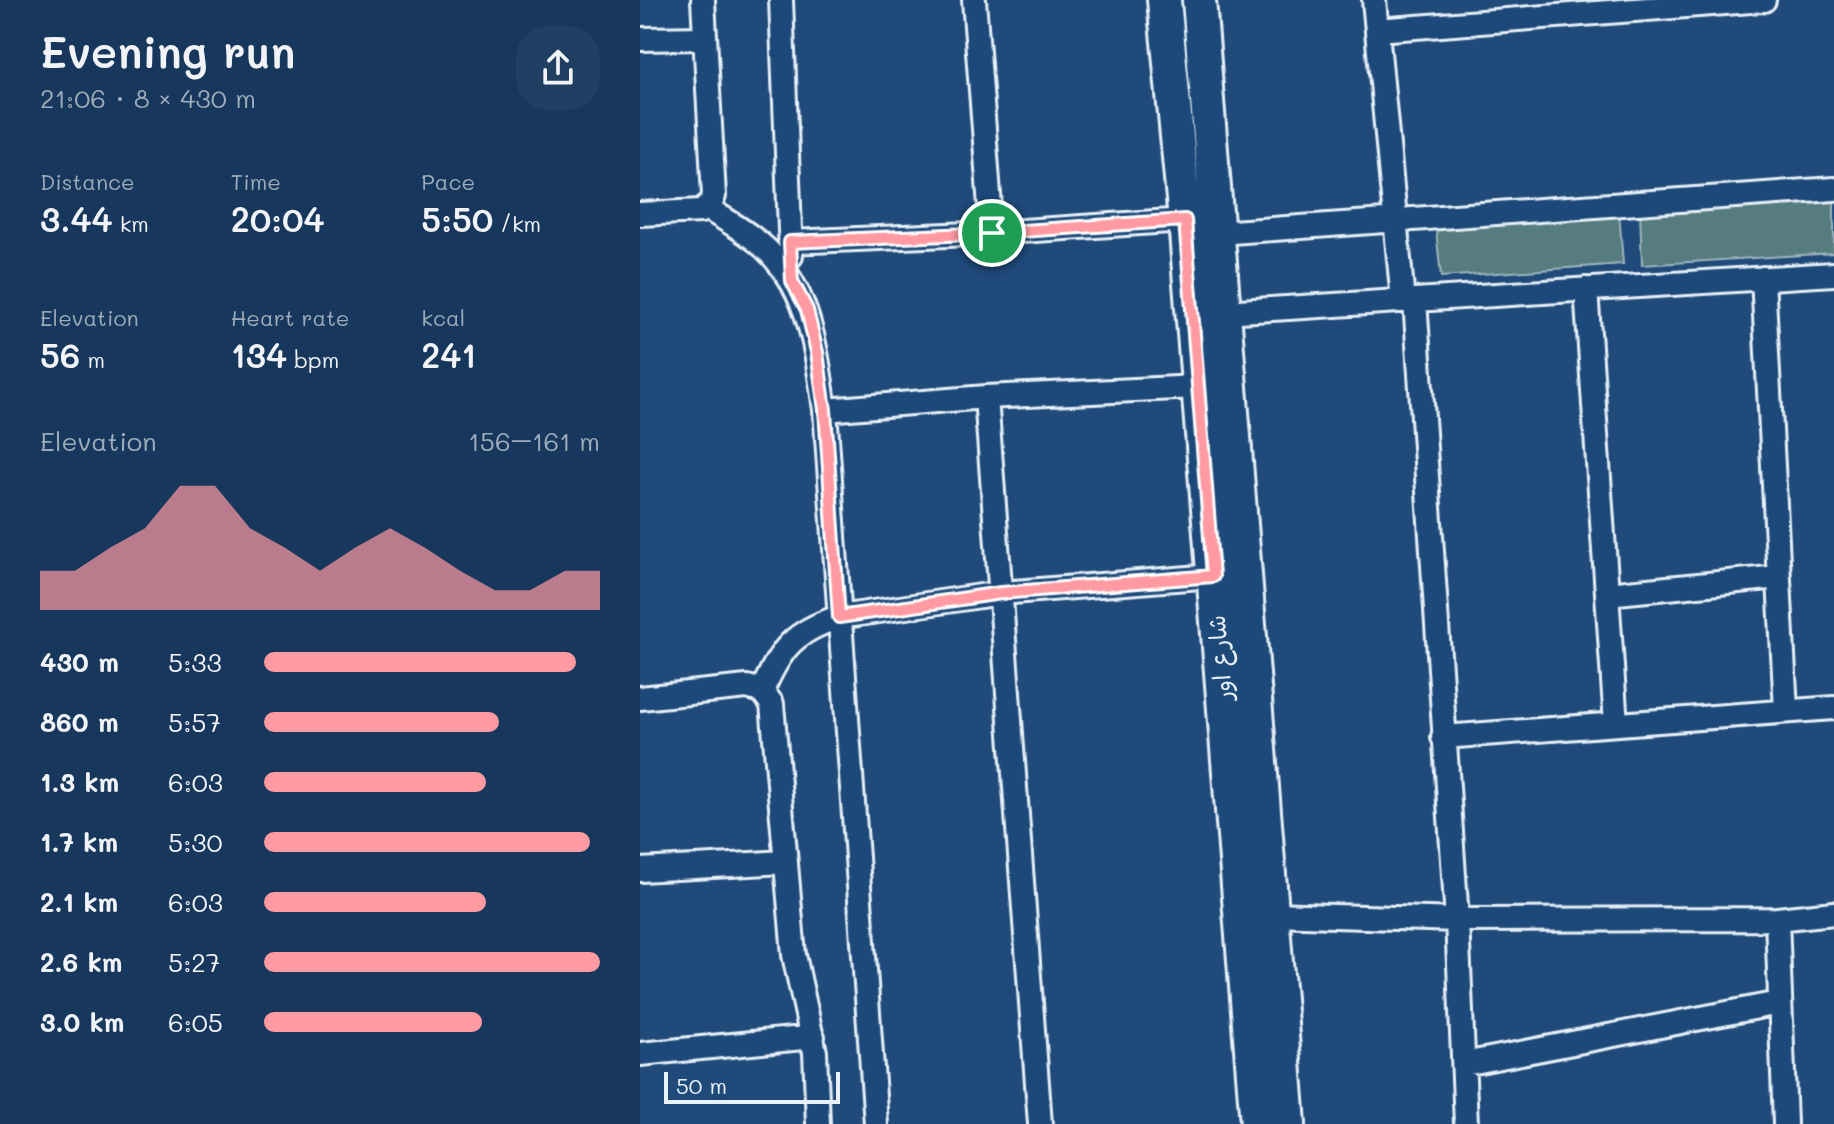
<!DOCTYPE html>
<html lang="en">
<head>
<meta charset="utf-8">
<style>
	body { margin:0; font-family:Mali,"Playpen Sans Arabic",sans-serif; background:#203f62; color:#f1f3f6; height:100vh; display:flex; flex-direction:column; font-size:30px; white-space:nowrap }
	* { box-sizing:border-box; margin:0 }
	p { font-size:26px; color:#9eacbb }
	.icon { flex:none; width:44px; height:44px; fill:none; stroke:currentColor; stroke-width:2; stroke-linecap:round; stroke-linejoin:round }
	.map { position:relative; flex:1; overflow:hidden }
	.side { display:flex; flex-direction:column; background:#17385c; width:640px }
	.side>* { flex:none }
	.scale { position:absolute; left:24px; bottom:20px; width:176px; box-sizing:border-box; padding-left:8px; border:4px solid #e8f1f8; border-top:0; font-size:22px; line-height:28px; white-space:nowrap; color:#e8f1f8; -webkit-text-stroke:6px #1f4a7a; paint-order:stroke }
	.pin { position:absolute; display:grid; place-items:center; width:68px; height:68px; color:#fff; margin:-34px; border:4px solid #fff; border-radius:50%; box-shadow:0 2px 8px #0007 }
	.round { display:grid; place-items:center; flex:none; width:84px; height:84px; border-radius:32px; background:#203f62 }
	.summary { display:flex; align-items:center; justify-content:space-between; height:136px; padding:0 40px }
	h1 { font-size:44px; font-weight:600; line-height:60px }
	.figures { display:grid; grid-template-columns:repeat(3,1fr); gap:12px; height:136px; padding:8px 40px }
	.figures div { display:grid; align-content:center }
	.figures b { font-size:34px; font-weight:600 }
	.figures small { font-size:22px; font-weight:400 }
	.figures p { font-size:22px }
	.chart { height:224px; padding:16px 40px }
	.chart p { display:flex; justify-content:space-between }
	.chart svg { width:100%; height:144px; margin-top:8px; fill:#ff9aa2; opacity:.7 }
	ul { padding:0 40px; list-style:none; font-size:26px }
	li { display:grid; grid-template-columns:128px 96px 1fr; align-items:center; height:60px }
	li i { height:20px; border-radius:10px; background:#ff9aa2 }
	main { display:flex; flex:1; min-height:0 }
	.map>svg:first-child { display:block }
</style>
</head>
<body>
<main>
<section class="side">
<div class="summary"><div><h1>Evening run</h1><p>21:06 · 8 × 430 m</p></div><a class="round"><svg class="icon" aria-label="share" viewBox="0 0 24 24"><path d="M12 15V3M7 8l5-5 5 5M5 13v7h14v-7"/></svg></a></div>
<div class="figures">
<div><p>Distance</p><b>3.44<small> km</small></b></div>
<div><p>Time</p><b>20:04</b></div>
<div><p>Pace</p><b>5:50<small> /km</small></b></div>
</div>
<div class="figures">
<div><p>Elevation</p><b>56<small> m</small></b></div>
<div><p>Heart rate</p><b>134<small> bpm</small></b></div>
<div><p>kcal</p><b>241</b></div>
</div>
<div class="chart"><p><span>Elevation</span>156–161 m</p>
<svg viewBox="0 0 160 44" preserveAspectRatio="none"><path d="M0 44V32L10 32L20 25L30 19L40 6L50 6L60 19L70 25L80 32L90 25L100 19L110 25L120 32L130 38L140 38L150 32L160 32V44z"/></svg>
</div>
<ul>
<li><b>430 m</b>5:33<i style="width:93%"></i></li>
<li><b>860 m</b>5:57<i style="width:70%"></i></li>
<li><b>1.3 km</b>6:03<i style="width:66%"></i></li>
<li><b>1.7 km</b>5:30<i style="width:97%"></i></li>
<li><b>2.1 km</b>6:03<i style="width:66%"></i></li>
<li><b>2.6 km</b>5:27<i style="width:100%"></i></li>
<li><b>3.0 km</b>6:05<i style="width:65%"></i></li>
</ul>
</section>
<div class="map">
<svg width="1194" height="1124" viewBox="0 0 1194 1124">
	<rect width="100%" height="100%" fill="#1f4a7a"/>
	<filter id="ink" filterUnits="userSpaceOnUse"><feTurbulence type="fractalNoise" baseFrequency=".0125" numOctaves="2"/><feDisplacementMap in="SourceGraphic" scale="16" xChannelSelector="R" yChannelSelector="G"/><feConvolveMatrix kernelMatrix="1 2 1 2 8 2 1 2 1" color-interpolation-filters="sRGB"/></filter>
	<g filter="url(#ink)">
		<path fill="#577b80" stroke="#a0b6bc" stroke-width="2" d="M1194,197V253L1002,265L1000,211Z
			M979,211L983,264L801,277L796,229Z"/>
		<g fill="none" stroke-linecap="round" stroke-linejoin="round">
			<defs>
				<path id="street" d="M141,0L151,256
					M334,0L352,233
					M734,0L763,301
					M737,30L1124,0
					M0,39L65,38
					M67,208C84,219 102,229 118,242C170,284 176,349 185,410L236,1124
					M0,214L61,211L71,203L74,196L63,0
					M577,233L1194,189
					M150,242L352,233L545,220
					M1123,278L1146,711
					M946,289L976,724
					M775,300L817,920L826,1124
					M583,312L1194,274
					M346,397L400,1124
					M185,410L346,397L558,387
					M967,594L1139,577
					M122,691C141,648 153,632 199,617L361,593L573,576
					M0,698L107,687L122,691L132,704L154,955L175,1052L178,1124
					M803,737L1194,708
					M0,870L146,862
					M633,914L817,920L1137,919L1194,913
					M1137,919L1145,1124
					M0,1054L173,1037
					M824,1064L1139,1003"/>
				<path id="secondary" d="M524,0L545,220L617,1124
					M559,0L649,1124"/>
			</defs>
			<use href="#street" stroke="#e8f1f8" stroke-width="28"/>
			<use href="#secondary" stroke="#e8f1f8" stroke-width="38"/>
			<use href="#street" stroke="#1f4a7a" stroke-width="22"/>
			<use href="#secondary" stroke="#1f4a7a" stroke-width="32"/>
		</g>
	</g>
	<g fill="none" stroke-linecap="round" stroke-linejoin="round" filter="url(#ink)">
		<defs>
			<path id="route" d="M545,220L573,576L361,593L199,617L185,410L177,352L167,310L152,281L150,242L352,233Z"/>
		</defs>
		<use href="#route" stroke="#fff" stroke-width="16"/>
		<use href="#route" stroke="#ff9aa2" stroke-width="10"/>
	</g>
	<g text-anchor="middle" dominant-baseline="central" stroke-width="6" stroke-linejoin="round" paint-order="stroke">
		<g font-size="24" fill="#e8f1f8" stroke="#1f4a7a">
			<text transform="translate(579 658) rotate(-95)">شارع اور</text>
		</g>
	</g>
</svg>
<div class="scale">50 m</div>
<div class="pin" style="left:352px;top:233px;background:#1e9e55"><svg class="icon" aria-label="arrive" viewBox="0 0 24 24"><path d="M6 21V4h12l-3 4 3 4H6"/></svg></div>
</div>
</main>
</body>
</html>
